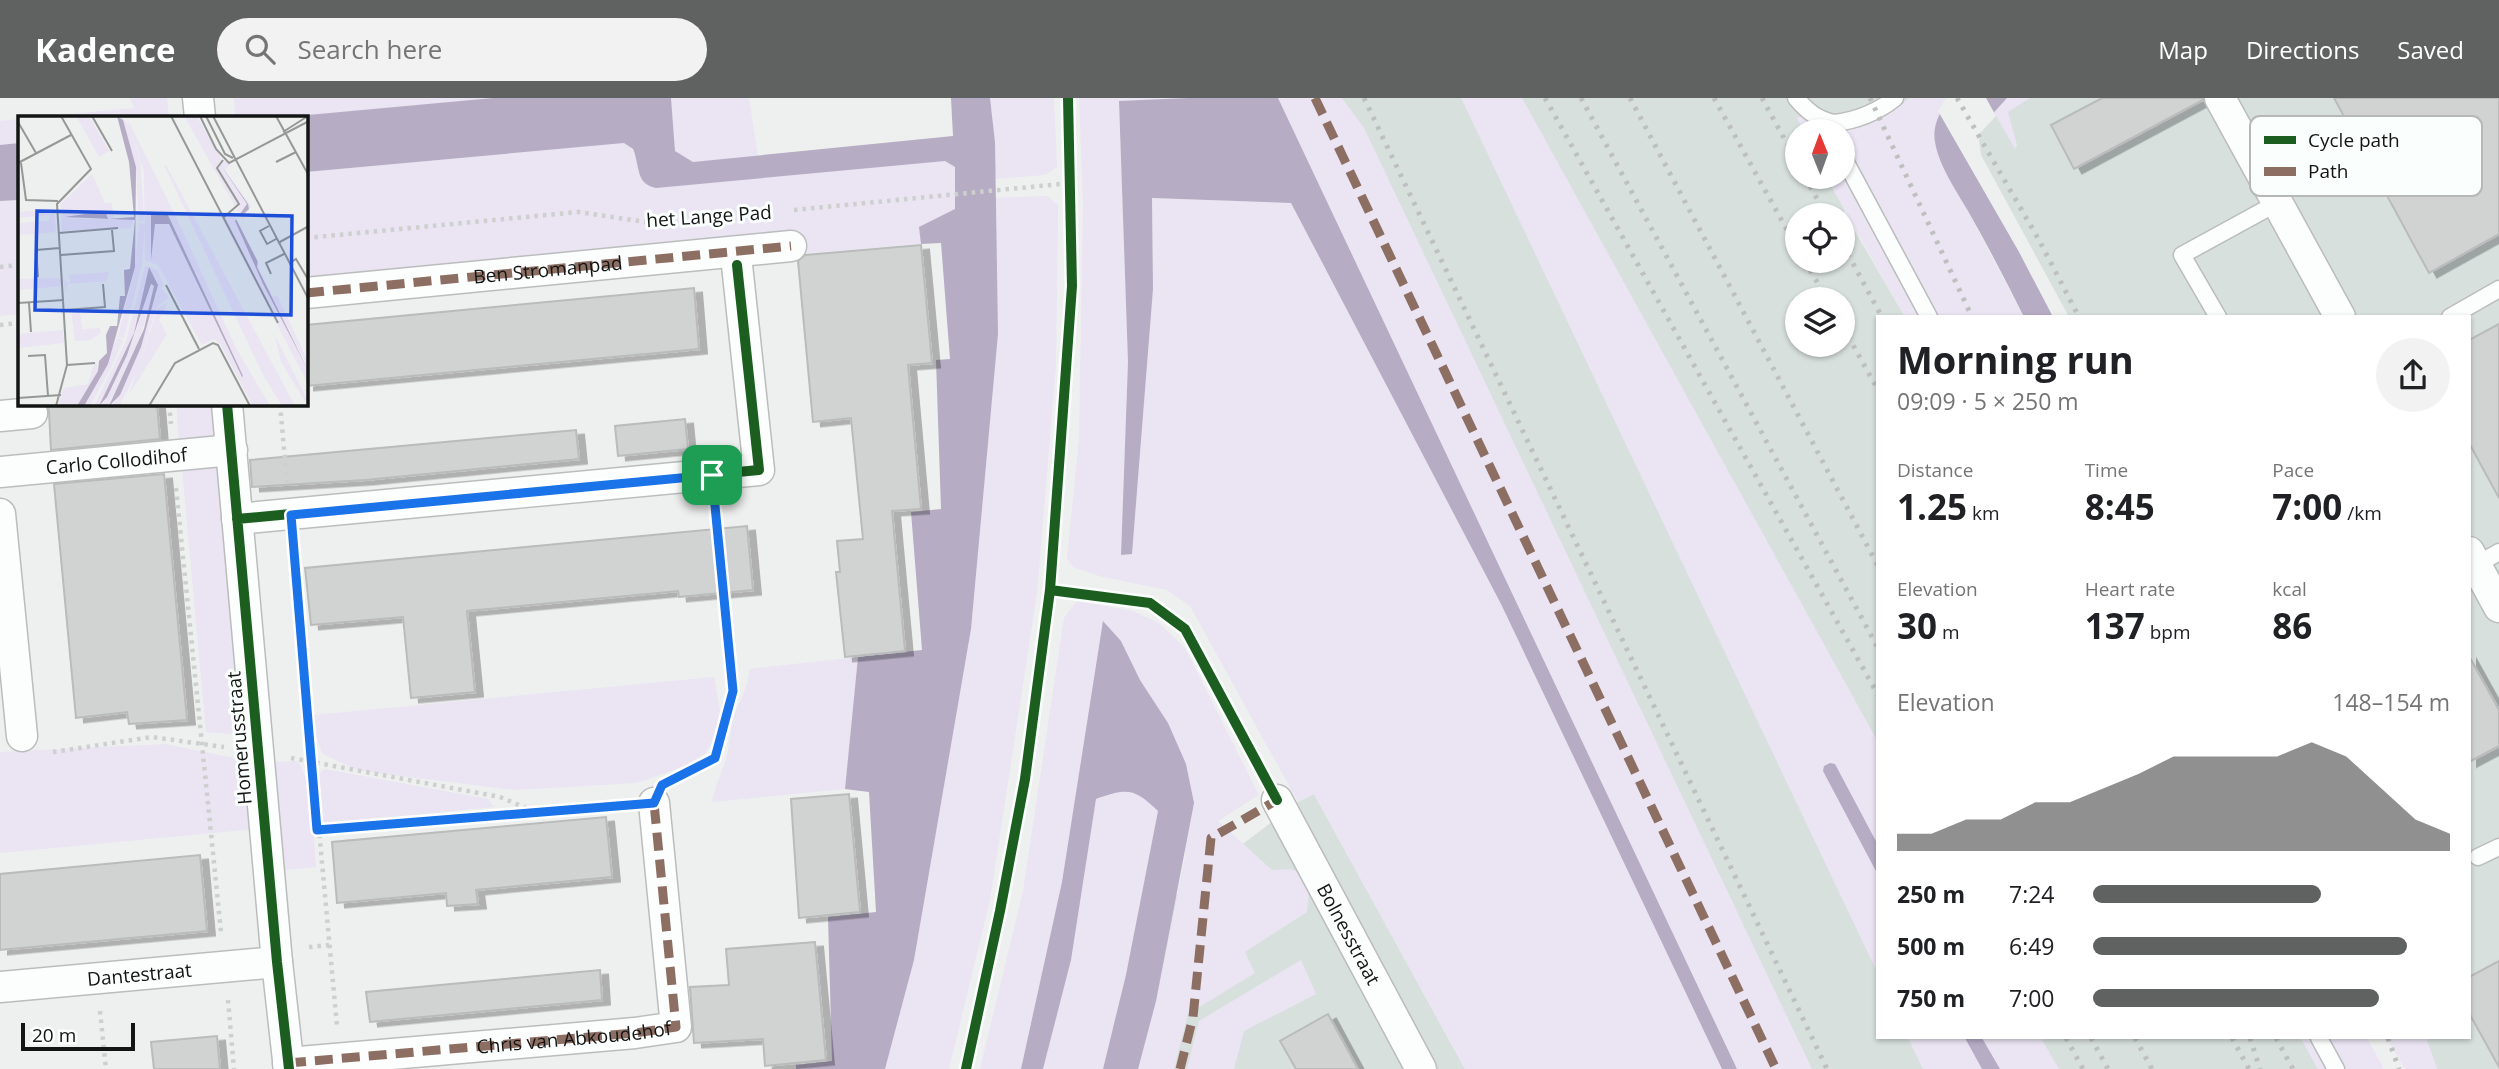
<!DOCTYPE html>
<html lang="en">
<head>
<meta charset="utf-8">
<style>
	body { margin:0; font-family:"Open Sans",sans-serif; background:#f2f2f2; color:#202124; height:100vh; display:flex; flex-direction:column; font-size:26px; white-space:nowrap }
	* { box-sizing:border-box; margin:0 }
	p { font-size:23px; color:#757577 }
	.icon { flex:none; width:38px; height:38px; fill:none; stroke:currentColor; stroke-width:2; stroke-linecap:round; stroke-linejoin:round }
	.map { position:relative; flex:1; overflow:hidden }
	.sheet { position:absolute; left:1876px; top:217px; width:595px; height:724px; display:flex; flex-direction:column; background:#fff; border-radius:0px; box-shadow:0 2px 5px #0004 }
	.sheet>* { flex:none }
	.needle { width:46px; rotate:359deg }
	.tools { position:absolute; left:1785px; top:21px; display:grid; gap:14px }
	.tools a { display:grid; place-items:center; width:70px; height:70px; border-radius:50%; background:#fff; box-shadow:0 2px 5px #0004; font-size:35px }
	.scale { position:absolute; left:21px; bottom:18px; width:114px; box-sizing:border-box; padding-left:7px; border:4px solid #131514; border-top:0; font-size:19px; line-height:24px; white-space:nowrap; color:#131514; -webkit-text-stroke:5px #fafefd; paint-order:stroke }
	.pin { position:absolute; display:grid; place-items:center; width:60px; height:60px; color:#fff; margin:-30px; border-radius:14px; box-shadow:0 4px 10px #0006 }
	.round { display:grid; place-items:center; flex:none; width:74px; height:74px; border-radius:37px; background:#f2f2f2 }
	.headline { display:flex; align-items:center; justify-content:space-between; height:119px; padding:0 21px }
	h1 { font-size:38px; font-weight:700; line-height:52px }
	.metrics { display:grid; grid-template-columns:repeat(3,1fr); gap:10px; height:119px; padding:7px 21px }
	.metrics div { display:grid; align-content:center }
	.metrics b { font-size:35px; font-weight:700 }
	.metrics small { font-size:19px; font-weight:400 }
	.metrics p { font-size:19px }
	.chart { height:196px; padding:14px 21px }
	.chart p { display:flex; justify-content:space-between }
	.chart svg { width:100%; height:126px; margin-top:7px; fill:#606261; opacity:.7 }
	ul { padding:0 21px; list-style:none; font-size:23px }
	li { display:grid; grid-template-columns:112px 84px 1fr; align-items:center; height:52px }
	li i { height:18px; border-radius:9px; background:#606261 }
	header { display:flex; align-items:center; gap:42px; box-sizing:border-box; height:98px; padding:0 35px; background:#606261; color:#fff }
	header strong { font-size:33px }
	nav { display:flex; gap:38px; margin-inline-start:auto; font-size:24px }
	.search { width:490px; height:63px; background:#f2f2f2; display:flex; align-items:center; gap:18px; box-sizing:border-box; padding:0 24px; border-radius:38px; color:#757577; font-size:26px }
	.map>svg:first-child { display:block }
</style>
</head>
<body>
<header>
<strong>Kadence</strong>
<div class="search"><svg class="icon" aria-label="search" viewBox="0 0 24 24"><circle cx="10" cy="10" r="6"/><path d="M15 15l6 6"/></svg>Search here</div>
<nav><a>Map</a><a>Directions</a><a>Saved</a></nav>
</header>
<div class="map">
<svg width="2499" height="971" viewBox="0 0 2499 971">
	<defs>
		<filter id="shadow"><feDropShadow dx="8" dy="4.5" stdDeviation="0" flood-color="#0004"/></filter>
	</defs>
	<rect width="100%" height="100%" fill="#eef0ef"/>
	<path fill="#d8e0de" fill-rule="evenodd" d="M1329,0H1951L1844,114L1905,219H1878V940H2301L2318,971H1798ZM1797,33H1843V79H1797ZM1797,117H1843V163H1797ZM1797,201H1843V247H1797Z
		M2007,0H2499V971H2437L2426,940H2469V219H2066L1978,58V32Z
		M1314,696L1465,971H1128L1086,866L1298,704Z"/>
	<path fill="#eae4f3" d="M130,0H167L169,19H37L134,10Z
		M234,0H493L295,19H235Z
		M671,0H749L758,59L692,64L675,53Z
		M990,0H1054L1057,69L1045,77L995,81V44Z
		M1079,0H1188L1119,4L1128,264L1121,457L1132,456L1153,191L1152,100L1291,105L1501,506L1722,971H1465L1314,696L1298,704L1190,508L1167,492L1099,478L1073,469L1067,460L1079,341L1083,106Z
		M1278,0H1342L1364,30L1812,971H1737Z
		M1461,0H1522L1878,644V876Z
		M1909,0H1951L1938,57L2024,219H1905L1826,79H1843V33H1839C1867,31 1888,19 1909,0Z
		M1986,0H2030L2008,14L2017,47L2015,51Z
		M1801,18L1819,30L1832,33H1803L1797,20Z
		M19,21V45L0,47V23Z
		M624,45C636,53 637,60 638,74L945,63L955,69V111L921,146L798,156L306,183V74Z
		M1047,98L1058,107L1056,267L1037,495L990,802L949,971H885L914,862L971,531L998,236L995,100Z
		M19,102V216L0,218V103Z
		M176,306H214L217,339L179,342Z
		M219,366L246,637L206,634L182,370Z
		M1077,503L1133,513L1159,525L1185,550L1259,697L1218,723L1272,772L1290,771L1303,776L1309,794L1307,814L1245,854L1255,875L1188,916L1174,971H1138L1156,903L1185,758L1168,625L1140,582L1121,543L1104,524L1062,784L1021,971H980L1023,793L1064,520Z
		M858,559L845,691L712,704C715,687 723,673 727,657C730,644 730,631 734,618C739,603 750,586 749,571Z
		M714,579L720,612L716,637L705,656L682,669L637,685L515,692L376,675L357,672L323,656L315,638L314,617Z
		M165,646L249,663L255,731L0,755V654Z
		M297,663C313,679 314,744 316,769L285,772L275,664Z
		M325,671L488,701L494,709L323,726L318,681L320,675Z
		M1123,692L1143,699L1158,713L1126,877L1103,971H1043L1071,862L1096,701Z
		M1301,862L1316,896L1244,933L1234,971H1187L1199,923Z
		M1908,940H2041L2059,971H1923Z
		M2301,940H2370L2388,971H2318Z
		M2383,940H2426L2437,971H2401Z"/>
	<path fill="#b6acc4" d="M493,0H671L675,53L693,64L953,38L951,0H990L995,44L998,236L971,531L914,862L885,971H796V967L832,963L828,819L876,814L869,694L845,691L858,559L922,552L911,414L941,411L936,262L950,261L941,145L921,146L919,129L955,111V69L945,63L656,90C635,86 640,67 633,51L624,45L306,74V19H295L297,18Z
		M1188,0H1278L1737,971H1722L1501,506L1291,105L1152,100L1153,191L1132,456L1121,457L1128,264L1119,3Z
		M1951,0H2007L1978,32V58L2066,219H2024C2006,183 1988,148 1968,113C1956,92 1939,68 1935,44C1932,28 1940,12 1951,0Z
		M19,45V102L0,103V47Z
		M1103,523L1121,543L1140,582L1168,625L1186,666L1194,705L1156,903L1138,971H1103L1126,877L1158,713C1134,690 1127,690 1096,701L1071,862L1043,971H1021L1062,784Z
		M1830,665L1835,666L1878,747V777L1823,673L1824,668Z
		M1965,940H1982L2000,971H1982Z"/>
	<path fill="#eef0ef" d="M1946,0H1986L1996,18L1981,34L1979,42L1981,57L2069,219H2053L2019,154L1938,13Z
		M2367,940H2387L2405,971H2384Z"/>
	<path fill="#d1d3d2" stroke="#babbbb" stroke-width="2" filter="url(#shadow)" d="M2102,0H2203V2L2074,71L2051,27Z
		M2334,0H2499V136L2429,175Z
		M921,147L932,265L908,267L921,411L892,413L905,553L845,559L836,474H840L837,443L863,441L851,320L813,324L798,163L805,157Z
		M694,190L699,251L306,288V227Z
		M2499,226V400L2469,345V242Z
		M47,306H157L160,341L51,352L49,314Z
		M685,321L688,351L618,358L615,328Z
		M576,332L579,361L365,382L252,389L250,362Z
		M164,376L187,622L129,626L127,614L76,620L54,386Z
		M747,428L753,492L679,499L678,493L467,513L475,594L411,600L403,519L311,527L305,470Z
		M2469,558L2499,612V648L2469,664Z
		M849,696L860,814L799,820L791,701Z
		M606,719L612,779L476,792L478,806L447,808L446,795L337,805L332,744Z
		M200,757L207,833L0,852V776Z
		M815,844L826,962L765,968L763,941L694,945L690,889L729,887L726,851Z
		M2499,863V969L2469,915V879Z
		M600,872L602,902L370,924L366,894Z
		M1328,916L1358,971H1296L1280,943Z
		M217,938L220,971H154L151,944Z"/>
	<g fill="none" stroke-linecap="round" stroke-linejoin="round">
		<defs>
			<path id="lane" d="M1796,0C1808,14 1817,21 1834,25L1835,33
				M1834,25C1855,23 1878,14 1895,0
				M1843,59L1929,219
				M2218,219L2182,157L2277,105
				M2450,219L2499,191
				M2476,467L2499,454
				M2478,759L2499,749
				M2319,940L2336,971"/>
			<g id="street">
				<path d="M198,0L200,19"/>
				<path d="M2220,0L2340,219"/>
				<path d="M306,195L791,148"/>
				<path d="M227,306L277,864L289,971"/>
				<path d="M0,318L32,315"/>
				<path id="s1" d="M0,374L232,352"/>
				<path d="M0,416L22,638"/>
				<path d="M237,421L759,372L737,167"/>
				<path d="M2469,454L2499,509"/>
				<path id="s2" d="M1277,702L1421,971"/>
				<path id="s3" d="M0,889L277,864"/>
				<path id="s4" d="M288,965L635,935L676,929L654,705"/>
			</g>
		</defs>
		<use href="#lane" stroke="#bbbdbc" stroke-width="19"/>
		<use href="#street" stroke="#bbbdbc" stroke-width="33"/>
		<path stroke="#cecfcf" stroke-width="4.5" stroke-dasharray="3.5 5" stroke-linecap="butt" d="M794,112L1071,85
			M306,140L578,114L653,125
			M0,169L19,167
			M0,227L19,225
			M169,306L171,326
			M280,306L287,385
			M176,390L221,834
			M293,449L337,928
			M53,654L152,639L224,649
			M291,660L500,699L538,715
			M674,681L715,661L733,593L716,410
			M317,732L620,708
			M309,849L329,847
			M228,902L234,971
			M100,913L106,971"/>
		<use href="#lane" stroke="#fcfdfd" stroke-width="16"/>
		<use href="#street" stroke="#fcfdfd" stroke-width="30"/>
		<path stroke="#bec0bf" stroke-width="5" stroke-dasharray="3.5 7" stroke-linecap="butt" d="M1364,0L1827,971
			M1545,0L1878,597
			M1581,0L1878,550
			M1630,0L1878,468
			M1714,0L1797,150
			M1762,0L1797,64
			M1870,0L1972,219
			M1957,0L2039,142L2079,219
			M1805,79L1826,117
			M1843,147L1882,219
			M1805,163L1827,201
			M1843,229L1878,292
			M2066,940L2083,971
			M2091,940L2108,971
			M2135,940L2152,971
			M2232,940L2249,971
			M2250,940L2260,971
			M2276,940L2293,971
			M2388,940L2399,971"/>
		<g stroke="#8d6e63" stroke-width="9" stroke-dasharray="18 9" stroke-linecap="butt">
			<path d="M1315,0L1776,971"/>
			<path id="s5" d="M306,195L791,148"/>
			<path d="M288,965L635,935L676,929L654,705"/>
			<path d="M1180,971L1193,919L1211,740L1277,702"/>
		</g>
		<defs>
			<path id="cycleway" d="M227,306L277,864L289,971
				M237,421L759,372L737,167
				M1050,492L1150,505L1185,531L1277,702
				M966,971L1000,813L1025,681L1050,492L1072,188L1068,0"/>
		</defs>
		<use href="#cycleway" stroke="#fafefd" stroke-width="15"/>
		<use href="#cycleway" stroke="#1b5e20" stroke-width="10"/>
	</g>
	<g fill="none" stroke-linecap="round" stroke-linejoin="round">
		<defs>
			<path id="route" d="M712,377L733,593L715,660L662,687L654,705L317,732L291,417Z"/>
		</defs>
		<use href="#route" stroke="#fff" stroke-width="14"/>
		<use href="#route" stroke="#1a73e8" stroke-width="9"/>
	</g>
	<g text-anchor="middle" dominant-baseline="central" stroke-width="6" stroke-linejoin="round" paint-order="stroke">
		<g font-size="19" fill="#131514" stroke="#fafefd">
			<text transform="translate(709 118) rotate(-4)">het Lange Pad</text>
			<text stroke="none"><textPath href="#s5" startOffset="243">Ben Stromanpad</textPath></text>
			<text stroke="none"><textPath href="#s1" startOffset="117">Carlo Collodihof</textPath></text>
			<text transform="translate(239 640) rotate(-95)">Homerusstraat</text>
			<text stroke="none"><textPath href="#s2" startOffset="152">Bolnesstraat</textPath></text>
			<text stroke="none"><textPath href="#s3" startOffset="140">Dantestraat</textPath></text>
			<text stroke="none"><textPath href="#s4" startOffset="287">Chris van Abkoudehof</textPath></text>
		</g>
	</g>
	<g transform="translate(18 18)">
		<rect width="290" height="290" fill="#eef0ef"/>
		<path d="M58,0H71L91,35L81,41ZM103,0L111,10L122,40L126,105H121L118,51ZM108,0L158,101L218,232L252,290H235L202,228L196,223L184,229L140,149L127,144L126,55ZM149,97L213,237L225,260L212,237L151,108H137L133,144V98ZM166,0L179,1L203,43L198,52L220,86L218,92ZM204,45L213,47L207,54L233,90L225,104L221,97L217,105L246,170L238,149L239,141L241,154L255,181L259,179L290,246V250L255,186L290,254V268L203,101L212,100L222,90L200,53ZM146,49H148L277,290H264L244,257ZM74,58L87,87H94L96,103L88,102V96L49,103H116L113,112L44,115L43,88ZM36,93L38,116L0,119V107L31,105V99L0,102V96ZM121,107L127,108L124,148L106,222L100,221L117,151ZM127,150L139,154L146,169L143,172L151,181L139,191L118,258L101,290H95L123,231L139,165L131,151L120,204L104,248L81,290H76L108,225ZM91,156L88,165L50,168L47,175L46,164L50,168L53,164L50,159ZM35,162L43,163L44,170L0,174V163ZM130,169L136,170L133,187L113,247L91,290H84L118,216ZM150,186L141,204L149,218L111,279L140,192ZM53,195H62L64,213L82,212L83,217L72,224L57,225ZM45,214L46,227L0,232V218ZM257,220L290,285V290L263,246ZM99,222L105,224L93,252L72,290H66ZM77,245L81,255L59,290H40L46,272L70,268Z" fill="#eae4f3" fill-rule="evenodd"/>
		<path d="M99,0L105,4L118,51L117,151L90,248L66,290H59L80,255L81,245L89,237L88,219L92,210H99L102,180H107L106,154L112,153L117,104L47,101L87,95L90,103L116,101L111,46ZM202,48L230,88L231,93L221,102L240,144L239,151L290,254L245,168L217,105L229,88ZM149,97L225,260L224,261L151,108H137L133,144V98ZM131,151L140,169L123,231L102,279L91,290L126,213L136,170L133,168L109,239L89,281L81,290L116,217Z" fill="#b6acc4"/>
		<path d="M219,94L243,141L242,150L215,97Z" fill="#eef0ef"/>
		<path fill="none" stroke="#969897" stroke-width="2" d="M74,0L94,35M153,0L260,207M182,0L198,33L211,47L291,5M188,0L207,38L215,42M195,0L291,184M258,0L291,60M0,6L18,37M265,16L290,0M205,44L199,52L221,88L206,101M258,46L278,36M0,47L53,19M3,47L8,84L40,85M251,110L242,115L249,128L258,123M41,117L100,112M260,127L291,110M43,139L96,135L94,114M272,147L278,143L291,165M253,158L248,147L266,138M20,161L18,134L42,132M148,169L181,233M0,187L46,184M11,187L13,216M47,194L87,191L85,168M10,240L27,239L30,280M49,249L77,247M0,282L43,279M38,290L49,249L39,88L73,53L43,0M131,290L157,247L195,227L200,229L232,290"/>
		<path fill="#1d4ed8" fill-opacity="0.15" stroke="#1d4ed8" stroke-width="3.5" d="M19,95L274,100L273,199L17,194Z"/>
		<rect width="290" height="290" fill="none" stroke="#131514" stroke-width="3.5"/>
	</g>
	<rect x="2250" y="18" width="232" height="80" rx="10" fill="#fafefd" stroke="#b5b8b7" stroke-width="2"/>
	<rect x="2264" y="38" width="32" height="8" fill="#1b5e20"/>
	<rect x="2264" y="69" width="32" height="9" fill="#8d6e63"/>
	<g font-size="19" fill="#131514">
		<text x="2308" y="49">Cycle path</text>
		<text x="2308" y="80">Path</text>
	</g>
</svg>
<div class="tools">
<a><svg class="needle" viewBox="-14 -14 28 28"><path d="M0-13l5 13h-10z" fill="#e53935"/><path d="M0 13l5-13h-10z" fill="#757577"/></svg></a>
<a><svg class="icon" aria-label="locate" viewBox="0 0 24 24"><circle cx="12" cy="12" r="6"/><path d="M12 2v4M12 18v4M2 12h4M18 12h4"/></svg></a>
<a><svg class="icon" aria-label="layers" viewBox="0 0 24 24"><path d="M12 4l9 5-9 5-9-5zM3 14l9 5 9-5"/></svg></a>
</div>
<div class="scale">20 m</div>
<div class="pin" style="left:712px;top:377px;background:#1e9e55"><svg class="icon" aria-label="arrive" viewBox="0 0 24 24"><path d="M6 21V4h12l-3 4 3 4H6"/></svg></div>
<section class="sheet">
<div class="headline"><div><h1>Morning run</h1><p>09:09 · 5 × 250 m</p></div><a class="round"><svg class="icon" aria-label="share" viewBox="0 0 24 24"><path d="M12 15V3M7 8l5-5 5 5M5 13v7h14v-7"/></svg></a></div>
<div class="metrics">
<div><p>Distance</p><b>1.25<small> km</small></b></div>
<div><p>Time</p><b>8:45</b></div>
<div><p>Pace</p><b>7:00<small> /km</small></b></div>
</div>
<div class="metrics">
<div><p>Elevation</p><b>30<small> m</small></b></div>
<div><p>Heart rate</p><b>137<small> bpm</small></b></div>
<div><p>kcal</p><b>86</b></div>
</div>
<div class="chart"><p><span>Elevation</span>148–154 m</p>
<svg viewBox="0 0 160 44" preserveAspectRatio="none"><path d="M0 44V38L10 38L20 33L30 33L40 27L50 27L60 22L70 17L80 11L90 11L100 11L110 11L120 6L130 11L140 22L150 33L160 38V44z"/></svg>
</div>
<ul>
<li><b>250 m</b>7:24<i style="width:64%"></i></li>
<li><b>500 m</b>6:49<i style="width:88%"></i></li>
<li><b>750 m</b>7:00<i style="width:80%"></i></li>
</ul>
</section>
</div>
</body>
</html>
